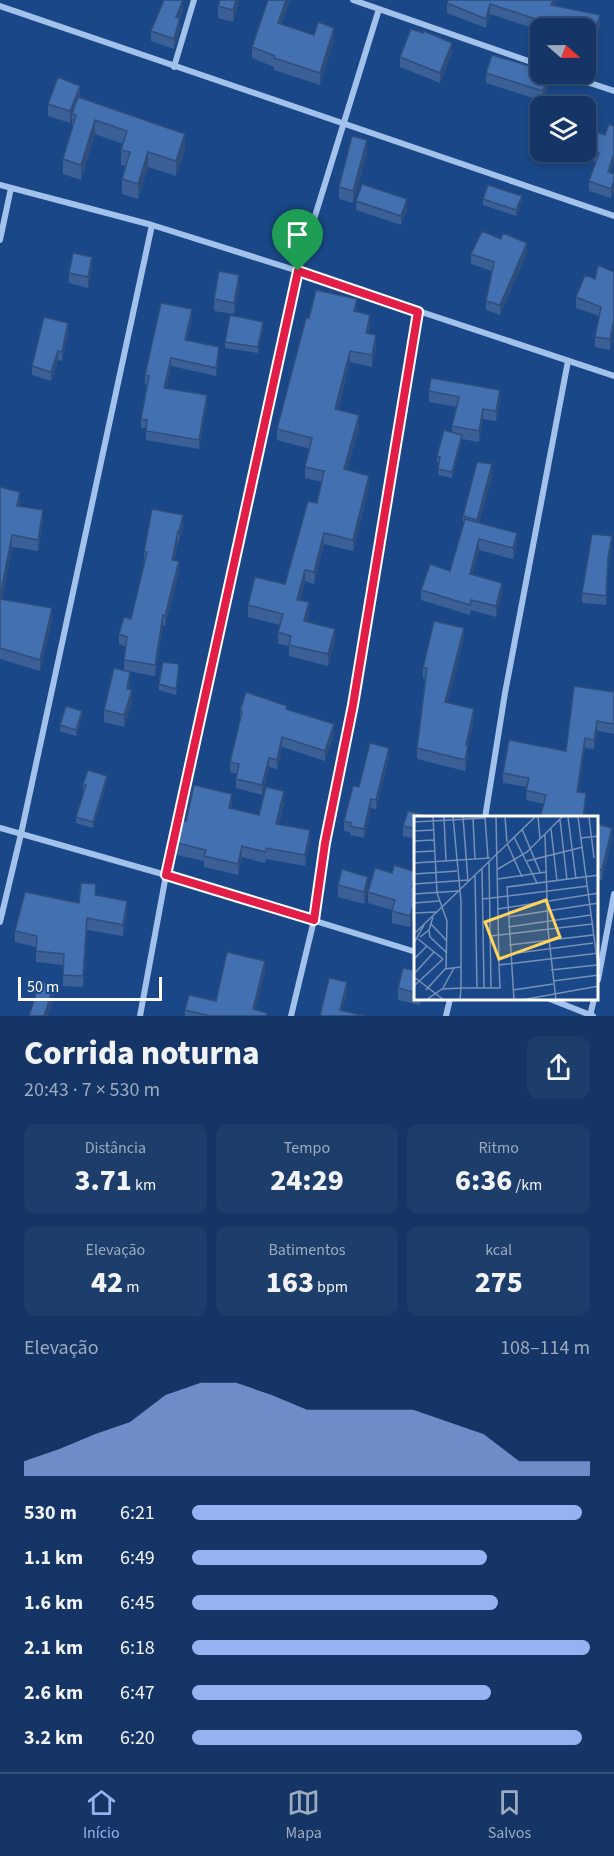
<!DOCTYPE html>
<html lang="pt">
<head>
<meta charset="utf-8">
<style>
	body { margin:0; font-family:"Source Sans 3",sans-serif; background:#1d3d6b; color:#f1f3f6; height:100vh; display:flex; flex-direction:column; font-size:22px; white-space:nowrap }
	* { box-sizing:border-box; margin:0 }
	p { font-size:20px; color:#9dabbf }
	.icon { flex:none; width:33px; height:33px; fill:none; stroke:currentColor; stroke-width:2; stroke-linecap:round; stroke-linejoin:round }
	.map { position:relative; height:1016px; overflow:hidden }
	.drawer { display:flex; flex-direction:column; background:#143565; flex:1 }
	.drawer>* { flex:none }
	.needle { width:39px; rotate:110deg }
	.controls { position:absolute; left:530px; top:18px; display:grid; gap:12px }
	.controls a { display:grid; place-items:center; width:66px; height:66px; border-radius:12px; background:#143565; box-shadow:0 3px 9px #0003,0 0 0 2px #335079; font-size:30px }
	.scale { position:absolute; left:18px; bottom:15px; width:144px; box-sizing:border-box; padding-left:6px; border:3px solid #fff; border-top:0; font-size:16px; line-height:21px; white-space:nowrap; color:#fff; -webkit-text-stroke:4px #1a4787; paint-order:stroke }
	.pin { position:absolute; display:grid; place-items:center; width:51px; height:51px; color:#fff; margin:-62px -26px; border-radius:50% 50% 50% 0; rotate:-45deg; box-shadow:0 0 6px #0007 }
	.pin .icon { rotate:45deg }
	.round { display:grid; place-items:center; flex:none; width:63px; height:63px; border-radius:12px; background:#1d3d6b }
	.headline { display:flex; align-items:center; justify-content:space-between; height:102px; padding:0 24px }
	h1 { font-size:33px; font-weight:800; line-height:45px }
	.stats { display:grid; grid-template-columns:repeat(3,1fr); gap:9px; height:102px; padding:6px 24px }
	.stats div { display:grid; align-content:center; border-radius:12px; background:#1d3d6b; text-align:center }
	.stats b { font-size:30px; font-weight:800 }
	.stats small { font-size:16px; font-weight:400 }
	.stats p { font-size:16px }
	.chart { height:168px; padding:12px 24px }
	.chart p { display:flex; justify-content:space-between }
	.chart svg { width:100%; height:108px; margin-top:6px; fill:#95b2f1; opacity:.7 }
	ul { padding:0 24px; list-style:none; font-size:20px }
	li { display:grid; grid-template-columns:96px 72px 1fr; align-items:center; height:45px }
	li i { height:15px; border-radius:8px; background:#95b2f1 }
	.tab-bar { display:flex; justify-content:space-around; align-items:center; height:84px; border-top:2px solid #335079; background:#143565; font-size:16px; color:#9dabbf }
	.tab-bar a { display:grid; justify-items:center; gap:3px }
	.tab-bar .current { color:#95b2f1 }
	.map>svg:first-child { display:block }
</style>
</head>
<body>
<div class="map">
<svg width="614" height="1016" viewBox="0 0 614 1016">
	<rect width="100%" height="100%" fill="#1a4787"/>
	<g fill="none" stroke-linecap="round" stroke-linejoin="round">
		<path stroke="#a2c2ec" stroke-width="6" d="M353,0L540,65
			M0,6L614,216
			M174,67L194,0
			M563,74L614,91
			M0,185L152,225L298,271L614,376
			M0,240L11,188
			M485,818L505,693L568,361
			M0,828L166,875L416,952
			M0,922L21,834L152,225
			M598,980L614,894
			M550,999L593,1016
			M140,1016L166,875L298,271L379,9
			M291,1016L314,920L325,843L353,705L418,312
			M446,1016L450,999
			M590,1016L594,999"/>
	</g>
	<path fill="#3a6097" d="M220,0H239L233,22L218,18V6Z
		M290,0L281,25L314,35L334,39L320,85L274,70V67L252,58V47Z
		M448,0H556L554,6L600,25L596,38L590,69L585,67V28H540V39L536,38V29L490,14L486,28L447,13V3Z
		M183,9L180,18V28L174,49L151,41V31Z
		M452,53L440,83L400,67V57Z
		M486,73L549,82L543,101L486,83Z
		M80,98L185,149L176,176L148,167L138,199L122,194V179L126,166L121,165V150L123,144L95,134L81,180L63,174V159L72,129V117L70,123L48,116V104Z
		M585,128L611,173L614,174L611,198L589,191V181L596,162L574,155V152H585Z
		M367,152L353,203L339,199V187Z
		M483,199L522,202L516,216L483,205Z
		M356,201L407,209L401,225L356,210Z
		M527,252L500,315L486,310V301L492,271L471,264V254Z
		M92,267L88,288L69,283V273Z
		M614,272L610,350L595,347V337L599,316L576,308V297L595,279Z
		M239,287L234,314L214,311V299Z
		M356,312L370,326L368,334L376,347L372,367L350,362L338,410L359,427L347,470L369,487L353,551L324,544L314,584L305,581L300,600L309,614L307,622L335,640L328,666L289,656V646L278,644V632L280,625L248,617V605L285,584L317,503L322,482L305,478V467L310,449L277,440V429L309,318Z
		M192,318L187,340L219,356L216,376L171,366L166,388L207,404L199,449L146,440V428H141V419L147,385L145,384V375Z
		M263,328L258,353L225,348V342Z
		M68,332L62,361L58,360L51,381L32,375V366Z
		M429,391L500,400L496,421L483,419L479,442L462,439L452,478L438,475L439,463L437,462V456L452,433V426L457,407L429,402Z
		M492,476L479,523L517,543L513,559L479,550L472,575L502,593L496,617L471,610L470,615L421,600V590L450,571L463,526V516Z
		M0,487L20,503L19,506L43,521L38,551L12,547L2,599L52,619L40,671L0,659Z
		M183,525L179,542H178L174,560L179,572L165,626L163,625L155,676L127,671L130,684L129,690L132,702L124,727L104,722V710L124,671V660L126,647L119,644V634L131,619L145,562H144V552Z
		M612,545L608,566L606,605L582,603V593Z
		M464,638L447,703L474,719L468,746V756L465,771L417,759V748L425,679L423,678V668Z
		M179,670L176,695L159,690V684Z
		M614,692V734L597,731L594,749L585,748L578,792L586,803L544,804L526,800L527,787L503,783V773L566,751Z
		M287,709L334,734L325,761L282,747L277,769L269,767L262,795L236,788V779L237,774L230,772V762L240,721V711Z
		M82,717L76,736L60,731V725Z
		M389,757L376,809L371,808L364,838L350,835V832L344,831V821L359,787Z
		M107,782L93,828L76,823V817L84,791L83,790V784Z
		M284,803L279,824L310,841L305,866L266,859L265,863L242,857L238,875L204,867V861L177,855V843L186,821L232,806L231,808L259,815Z
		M416,818V839L403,836V826Z
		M597,824L612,838L602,880L597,879Z
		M338,885L368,889L364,904L338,897Z
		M416,885V922L412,921L410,927L392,923V910L368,903V892Z
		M96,895L127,912L123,936L87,930L83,987L63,986V965L36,962V947L15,942V931Z
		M265,971L255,1010L267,1016H185V1010L216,1001Z
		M416,971V999H421L420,1005L398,1000V988Z"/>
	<path fill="#2f4e7b" d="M183,0V9L176,27V17Z
		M236,0H239L233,22V10Z
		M286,0H290L278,35V23Z
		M553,0H556L551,15V5Z
		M490,4V14L486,28V19Z
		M600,15V25L596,38L590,69V59L596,28Z
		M180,18V28L174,49V39Z
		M334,28V39L320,85V73Z
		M452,43V53L440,83V73Z
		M549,74V82L543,101V91Z
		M80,86V98L72,114V117L70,123V111Z
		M95,120V134L81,180V165Z
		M185,134V149L176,176V161Z
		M367,140V152L353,203V191Z
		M148,152V167L138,199V184Z
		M614,153V162L608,181V172Z
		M614,181V191L611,198V189Z
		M522,196V202L516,216V210Z
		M407,199V209L401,225V216Z
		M527,243V252L500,315V305Z
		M92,257V267L88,288V277Z
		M239,275V287L234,314V303Z
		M357,299V311L354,322V311Z
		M192,309V318L185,349V340Z
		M370,315V326L366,344V333Z
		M614,319V329L610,350V339Z
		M263,322V328L258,353V347Z
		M68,323V332L62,361V352Z
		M376,335V347L372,367V355Z
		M219,347V356L216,376V368Z
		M58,351V360L51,381V372Z
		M350,351V362L335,421V409Z
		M171,358V366L164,397V388Z
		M500,390V400L496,421V411Z
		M207,395V404L199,449V440Z
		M483,409V419L479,442V431Z
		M359,415V427L344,481V469Z
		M462,435V441L452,478V472Z
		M492,464V476L477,532V520Z
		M369,476V487L353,551V540Z
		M20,492V503L17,517V506Z
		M43,510V521L38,551V540Z
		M183,515V525L179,542V532Z
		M178,531V542L172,571V560Z
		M324,533V544L314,584V572Z
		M517,533V543L513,559V548Z
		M12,535V547L0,608V597Z
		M612,536V545L608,566L606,605L608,557Z
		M479,539V550L470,584V574Z
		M179,561V572L165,626V616Z
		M305,570V581L297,611V600Z
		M502,583V593L496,617V606Z
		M309,602V614L304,633V621Z
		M52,608V619L40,671V660Z
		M163,615V625L155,676V665Z
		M464,628V638L445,712V702Z
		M335,629V640L328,666V654Z
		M130,672V684L127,701V689Z
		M132,690V702L124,727V715Z
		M474,709V719L467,752L468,746V756L465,771L466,745Z
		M82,711V717L76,736V730Z
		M597,721V731L594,749V740Z
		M334,724V734L325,761V751Z
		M282,737V747L277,769V760Z
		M585,738V748L577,802V792Z
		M389,748V757L376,809V800Z
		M269,758V767L262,795V785Z
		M107,776V782L93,828V822Z
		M284,791V803L276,835V824Z
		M586,793V803L584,818H583Z
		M232,794V806L229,819V808Z
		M371,799V808L364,838V829Z
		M612,828V838L602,880V870Z
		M310,830V841L305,866V855Z
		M242,846V857L238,875V864Z
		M416,874V885L412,898V887Z
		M368,877V889L364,904V892Z
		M127,901V912L123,936V925Z
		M412,909V921L410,927V916Z
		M87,918V930L83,987V976Z
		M265,961V971L254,1016L253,1009Z
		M347,982V993L341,1016L340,1010Z
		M54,985V997L48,1016H44Z"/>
	<path fill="#4370b0" stroke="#2f4e7b" stroke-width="1.5" d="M164,0H183L176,17L180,18L174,39L151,31Z
		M220,0H236L233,10L218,6Z
		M268,0H286L278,23L314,35L318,22L334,28L320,73L274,58L275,56L252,47Z
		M448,0H553L551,5L600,15L596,28L590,59L585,57V28L540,29L536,28L539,20L490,4L486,19L447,3Z
		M411,29L423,33L424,31L452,43L440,73L400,57Z
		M492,55L540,69V74H548L543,91L486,73Z
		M58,77L80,86L70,111L48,104Z
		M78,97L185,134L176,161L148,152L138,184L122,179L130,152L121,150L127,131L95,120L81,165L63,159L76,115L72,114Z
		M609,124L614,126V153L608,172L614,174V181L611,189L589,181L599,153L585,149V128L605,135Z
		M352,136L367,140L353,191L339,187Z
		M362,184L407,199L401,216L356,201Z
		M488,185L522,196L516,210L483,199Z
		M482,231L501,239L503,233L527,243L500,305L486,301L494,262L471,254Z
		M73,253L92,257L88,277L69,273Z
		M598,265L614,272V319L610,339L595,337L601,307L576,297L585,275L595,279Z
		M219,271L239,275L234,303L214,299Z
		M316,290L357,299L354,311L370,315L366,333L376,335L372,355L350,351L335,409L359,415L344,469L369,476L353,540L324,533L314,572L305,570L297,600L309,602L304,621L335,629L328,654L289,645L291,636L278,632L283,614L248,605L255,577L285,584L308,501L317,503L324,471L305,467L312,438L277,429L306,318H309Z
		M161,303L192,309L185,340L219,347L216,368L171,358L164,388L207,395L199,440L146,431L147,420L141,419L149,376L145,375Z
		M230,315L263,322L258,347L225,342Z
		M44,317L68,323L62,352L58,351L51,372L32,366Z
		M431,378L500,390L496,411L483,409L479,431L452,426L459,397L429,391Z
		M444,430L462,435L452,472L438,469L440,457L437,456Z
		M477,462L492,464L477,520L463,516Z
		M0,487L20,492L17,506L43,510L38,540L12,535L0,597Z
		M152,509L183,515L179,532L178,531L172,560L179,561L165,616L163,615L155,665L124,660L127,637L119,634L124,617L131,619L147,552H144Z
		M465,519L517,533L513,548L479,539L470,574L502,583L496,606L471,600L470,605L421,590L430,564L450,571Z
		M592,534L612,536L608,557L606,596L582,593Z
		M0,599L52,608L40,660L0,648Z
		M434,621L464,628L445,702L474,709L466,745L468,746L465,760L417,748L427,668H423Z
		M163,662L179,664L176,689L159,684Z
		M114,668L130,672L127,689L132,690L124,715L104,710Z
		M574,686L614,692V724L597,721L594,740L585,738L577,792L586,793L583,818H540L546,795L526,790L529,778L503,773L509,740L566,751Z
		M246,692L287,706L286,709L334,724L325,751L282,737L277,760L269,758L262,785L236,779L239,764L230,762L242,712L240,711Z
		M66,706L82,711L76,730L60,725Z
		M370,743L389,748L376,800L371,799L364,829L350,826L351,823L344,821L353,786L359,787Z
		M88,770L107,776L93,822L76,817L86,785L83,784Z
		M194,785L232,794L229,808L259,815L266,787L284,791L276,824L310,830L305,855L266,848L265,852L242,846L238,864L204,856L206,850L177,843L183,820L186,821Z
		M408,811L440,818H416V829L403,826Z
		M597,824L612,828L602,870L597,869Z
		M394,865L416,872L412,887L416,888V911L412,909L410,916L392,911L395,900L368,892L375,868L392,873Z
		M342,869L368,877L364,892L338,885Z
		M81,883L96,884L95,895L127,901L123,925L87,918L83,976L63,975L64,954L36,951L37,936L15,931L25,892L79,903Z
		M227,952L265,961L253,1009L267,1013L266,1016H210L185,1010L189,995L216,1001Z
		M403,968L416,971V993L398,988Z
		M329,978L347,982L340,1010L365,1016H320Z
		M40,981L54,985L44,1016H29Z"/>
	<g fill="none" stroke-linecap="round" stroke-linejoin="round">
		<defs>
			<path id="route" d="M298,271L418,312L353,705L325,843L314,920L166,875Z"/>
		</defs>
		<use href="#route" stroke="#fff" stroke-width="12"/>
		<use href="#route" stroke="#e11d48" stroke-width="8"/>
	</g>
	<g transform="translate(414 816)">
		<rect width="184" height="184" fill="#1a4787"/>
		<path fill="none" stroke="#7691b7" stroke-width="1.5" d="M19,1L23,77L33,105L32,152M30,1L32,45M39,1L47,85V172H86L85,149L185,137M49,1L54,65M71,1L74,42M82,1L85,149M91,1L93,26M124,1L126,22M154,1L162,63M164,1L185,158M175,1L180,42M59,2L61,43M146,4L153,64M0,6L71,2M108,13L126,56M137,13L143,65M0,15L19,14M131,19L134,114L142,184M100,21L123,67M167,22L185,20M0,25L20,24M93,27L108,61M0,36L20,35M75,45L77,172M113,45L169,31M0,47L76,42M68,53L70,172M84,53L113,36L148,1M0,58L43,55M61,60L63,172M84,63L132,56M0,68L54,64M0,78L44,75M69,83L174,70M0,87L25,85M84,93L185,77M0,97L22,96M94,101L185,87M17,108L33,125M94,111L177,99M15,114L16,121L33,137M0,118L121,1M77,120L178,108M6,121L15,114L19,101M4,123L29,143M0,127L10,109M95,129L179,119M96,138L179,127M0,143L13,130M137,154L183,149M0,158L20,136M0,161L30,184M139,165L185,159M0,170L29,143M29,172L40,152M12,174L31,153L47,151M99,174L139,168M12,184L28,173L47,172L46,184M100,184L93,71L185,59M107,184L185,170"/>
		<path fill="#fed45d" fill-opacity="0.15" stroke="#fed45d" stroke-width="3" d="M132,84L146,121L85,143L71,106Z"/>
		<rect width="184" height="184" fill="none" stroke="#fff" stroke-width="3"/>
	</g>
</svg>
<div class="controls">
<a><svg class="needle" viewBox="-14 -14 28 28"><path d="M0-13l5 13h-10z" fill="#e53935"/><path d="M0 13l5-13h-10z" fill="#9dabbf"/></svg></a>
<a><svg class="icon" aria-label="layers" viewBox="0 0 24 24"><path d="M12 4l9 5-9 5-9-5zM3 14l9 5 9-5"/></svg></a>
</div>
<div class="scale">50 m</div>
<div class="pin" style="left:298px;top:271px;background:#1e9e55"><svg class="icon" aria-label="arrive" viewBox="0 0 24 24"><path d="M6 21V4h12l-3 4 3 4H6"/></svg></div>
</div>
<section class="drawer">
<div class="headline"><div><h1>Corrida noturna</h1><p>20:43 · 7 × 530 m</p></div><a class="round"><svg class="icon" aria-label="share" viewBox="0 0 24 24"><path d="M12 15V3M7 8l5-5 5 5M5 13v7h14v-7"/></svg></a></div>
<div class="stats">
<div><p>Distância</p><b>3.71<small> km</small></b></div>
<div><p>Tempo</p><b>24:29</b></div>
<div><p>Ritmo</p><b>6:36<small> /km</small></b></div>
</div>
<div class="stats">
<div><p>Elevação</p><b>42<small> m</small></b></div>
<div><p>Batimentos</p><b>163<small> bpm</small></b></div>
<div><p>kcal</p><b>275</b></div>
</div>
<div class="chart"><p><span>Elevação</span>108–114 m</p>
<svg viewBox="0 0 160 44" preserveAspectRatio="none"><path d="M0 44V38L10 33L20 27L30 22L40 11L50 6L60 6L70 11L80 17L90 17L100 17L110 17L120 22L130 27L140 38L150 38L160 38V44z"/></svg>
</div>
<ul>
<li><b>530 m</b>6:21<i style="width:98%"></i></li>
<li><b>1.1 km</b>6:49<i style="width:74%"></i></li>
<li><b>1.6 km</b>6:45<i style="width:77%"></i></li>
<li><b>2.1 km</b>6:18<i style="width:100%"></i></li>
<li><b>2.6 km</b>6:47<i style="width:75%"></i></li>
<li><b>3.2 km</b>6:20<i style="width:98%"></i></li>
</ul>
</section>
<nav class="tab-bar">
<a class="current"><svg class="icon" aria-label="home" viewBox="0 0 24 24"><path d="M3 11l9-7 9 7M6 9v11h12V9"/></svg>Início</a>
<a><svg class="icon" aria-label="map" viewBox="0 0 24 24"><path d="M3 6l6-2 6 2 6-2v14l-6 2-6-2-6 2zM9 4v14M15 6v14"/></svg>Mapa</a>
<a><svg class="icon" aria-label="saved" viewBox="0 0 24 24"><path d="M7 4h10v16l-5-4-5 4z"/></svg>Salvos</a>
</nav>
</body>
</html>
